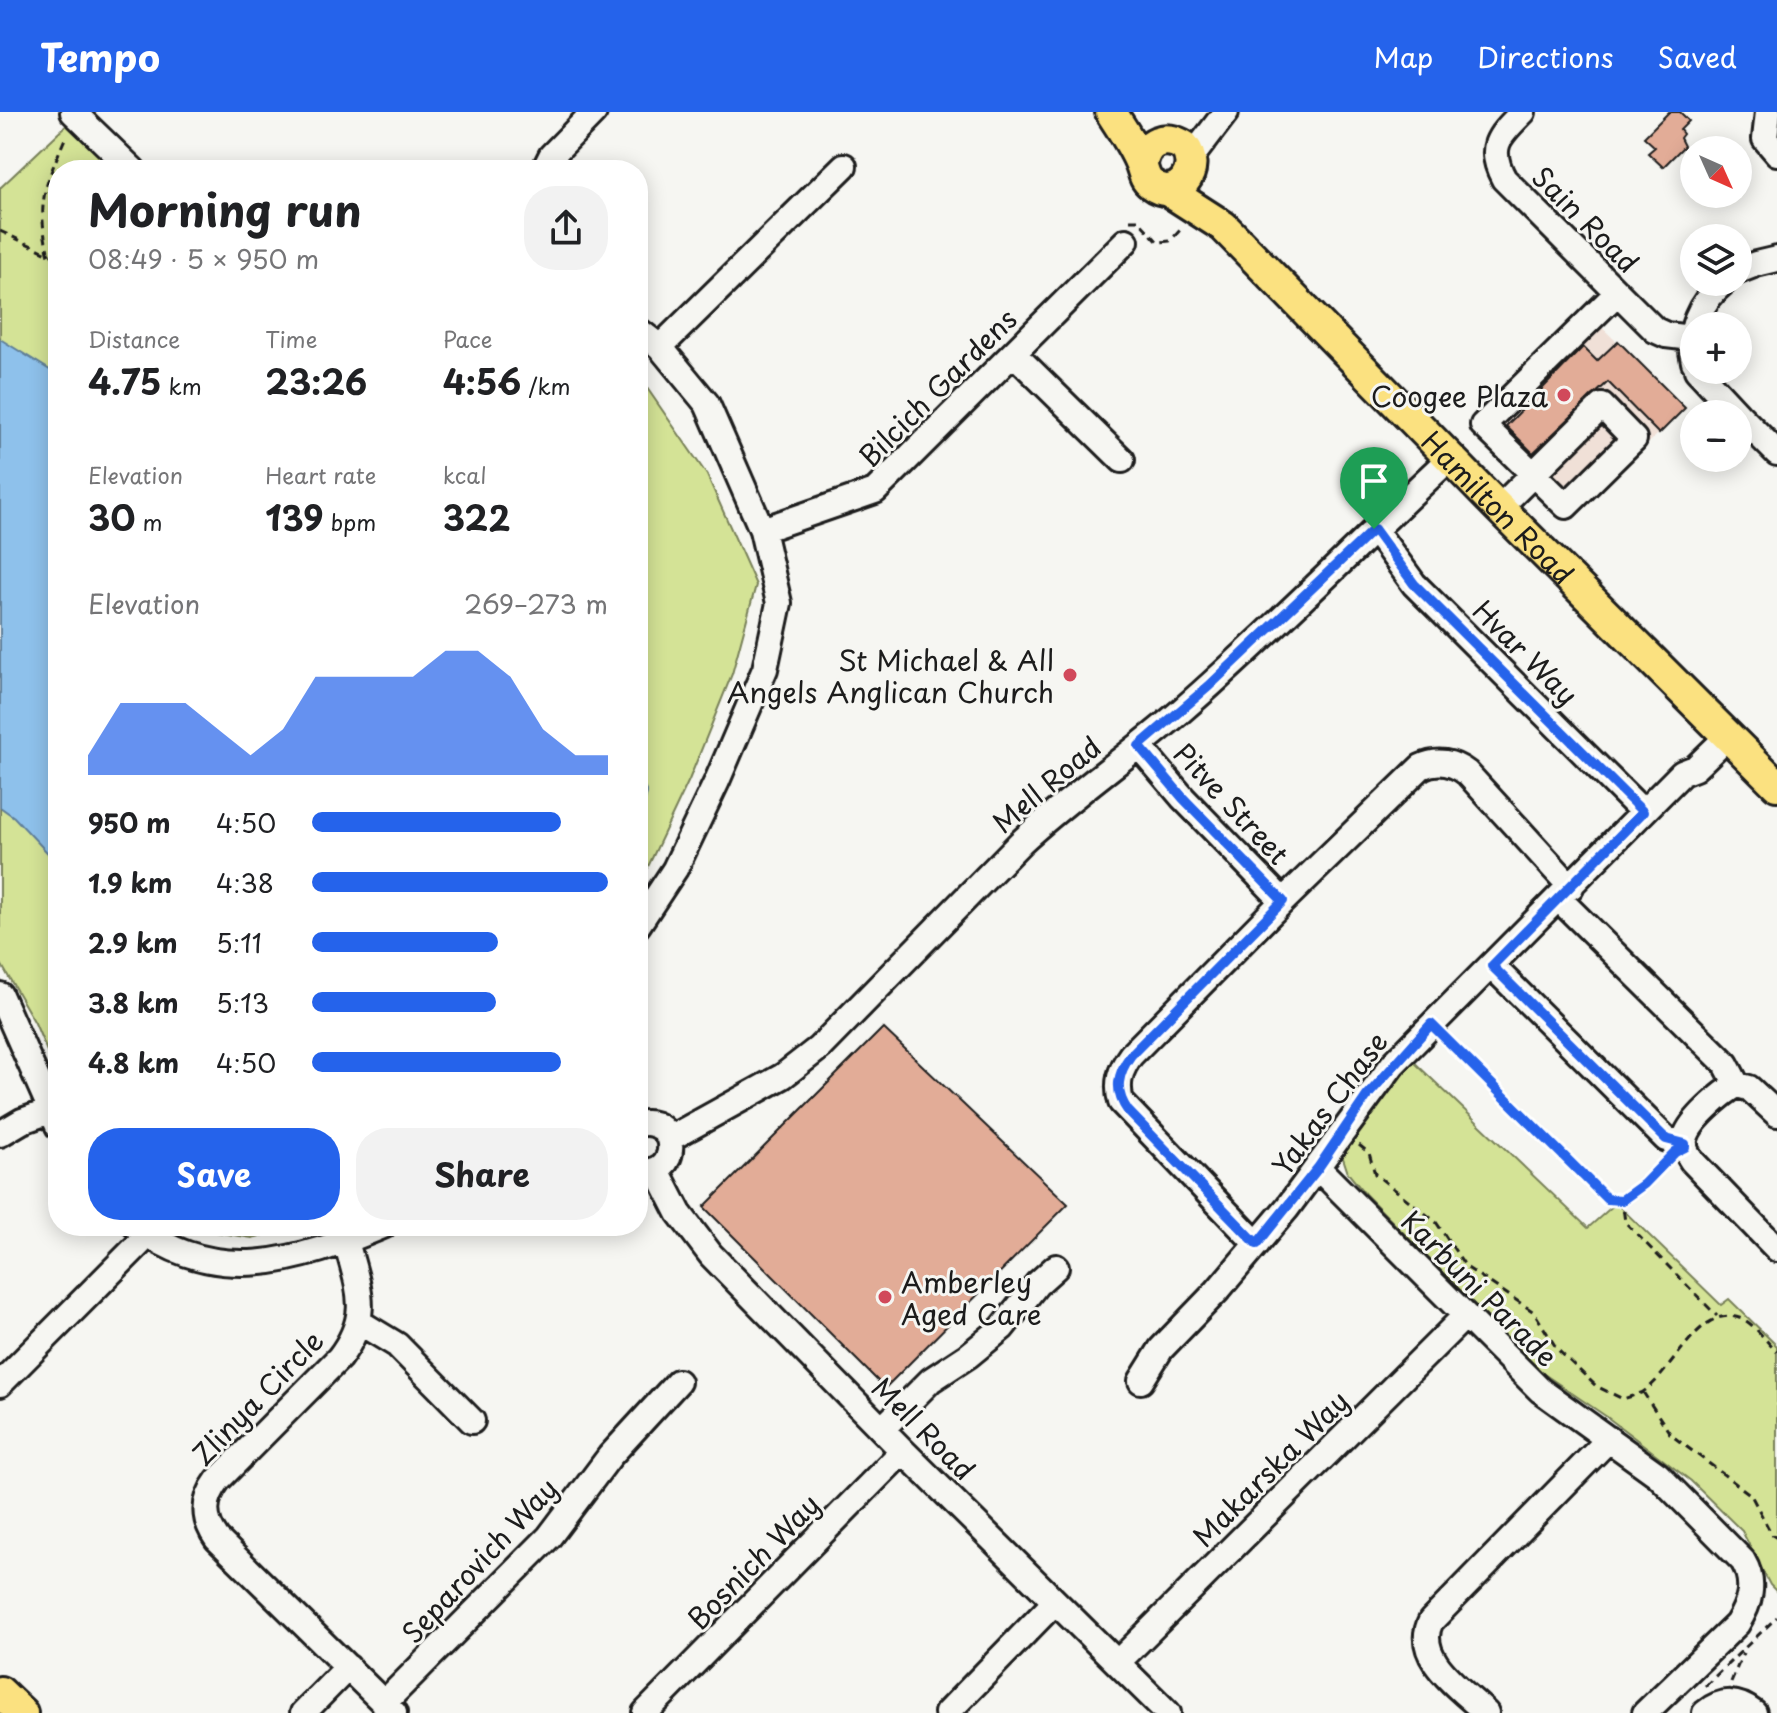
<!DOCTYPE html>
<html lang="en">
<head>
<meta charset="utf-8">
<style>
	body { margin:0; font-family:"Playpen Sans",sans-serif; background:#f2f2f2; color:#202124; height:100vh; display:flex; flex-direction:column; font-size:30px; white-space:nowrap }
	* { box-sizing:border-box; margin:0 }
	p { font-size:26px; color:#757577 }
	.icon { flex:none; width:44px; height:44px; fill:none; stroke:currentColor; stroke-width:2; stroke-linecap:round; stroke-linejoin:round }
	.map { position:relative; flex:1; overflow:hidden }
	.panel { position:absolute; left:48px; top:48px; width:600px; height:1076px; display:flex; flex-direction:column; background:#fff; border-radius:32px; box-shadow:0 4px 20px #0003 }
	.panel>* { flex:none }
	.needle { width:52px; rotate:135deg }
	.fabs { position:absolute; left:1680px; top:24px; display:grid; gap:16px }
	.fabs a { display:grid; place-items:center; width:72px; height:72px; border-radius:50%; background:#fff; box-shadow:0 4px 20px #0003; font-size:40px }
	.pin { position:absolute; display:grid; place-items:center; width:68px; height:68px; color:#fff; margin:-82px -34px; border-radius:50% 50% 50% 0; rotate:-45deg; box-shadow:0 0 8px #0007 }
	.pin .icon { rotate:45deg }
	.round { display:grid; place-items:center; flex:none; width:84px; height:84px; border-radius:32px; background:#f2f2f2 }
	.head { display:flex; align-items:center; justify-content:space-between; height:136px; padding:0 40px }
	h1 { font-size:44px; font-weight:700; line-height:60px }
	.stats { display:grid; grid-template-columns:repeat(3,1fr); gap:12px; height:136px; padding:8px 40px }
	.stats div { display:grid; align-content:center }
	.stats b { font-size:34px; font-weight:700 }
	.stats small { font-size:22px; font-weight:400 }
	.stats p { font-size:22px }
	.chart { height:224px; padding:16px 40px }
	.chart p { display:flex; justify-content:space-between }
	.chart svg { width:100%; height:144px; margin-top:8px; fill:#2563eb; opacity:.7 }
	.button { display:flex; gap:16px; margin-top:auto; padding:16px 40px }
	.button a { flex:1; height:92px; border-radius:32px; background:#2563eb; color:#fff; font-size:32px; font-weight:700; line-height:92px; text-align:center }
	.button a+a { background:#f2f2f2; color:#202124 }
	ul { padding:0 40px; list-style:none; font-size:26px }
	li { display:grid; grid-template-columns:128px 96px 1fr; align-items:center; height:60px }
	li i { height:20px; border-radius:10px; background:#2563eb }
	header { display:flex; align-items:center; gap:48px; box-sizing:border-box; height:112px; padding:0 40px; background:#2563eb; color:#fff }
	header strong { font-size:38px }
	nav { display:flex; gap:44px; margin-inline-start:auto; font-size:28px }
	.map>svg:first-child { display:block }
</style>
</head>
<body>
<header>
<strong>Tempo</strong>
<nav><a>Map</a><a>Directions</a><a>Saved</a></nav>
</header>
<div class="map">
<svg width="1777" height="1601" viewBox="0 0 1777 1601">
	<rect width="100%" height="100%" fill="#f6f6f2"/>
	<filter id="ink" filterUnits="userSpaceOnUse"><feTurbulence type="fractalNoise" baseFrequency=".0125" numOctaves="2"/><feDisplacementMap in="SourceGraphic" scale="16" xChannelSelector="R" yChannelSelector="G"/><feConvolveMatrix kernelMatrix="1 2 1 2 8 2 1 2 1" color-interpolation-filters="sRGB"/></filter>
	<g filter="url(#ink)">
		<path fill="#f0e0d7" d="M1588,202L1685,296L1567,410L1470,313Z"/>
		<path fill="#d4e396" stroke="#788059" stroke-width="2" d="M70,10L115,58H58V965L35,911L0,850V76Z
			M638,263L707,363L756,473L732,562L689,668L646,759L638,768Z
			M1411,947L1588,1116L1616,1091L1721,1193L1729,1187L1777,1234V1480L1770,1473L1742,1419L1691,1369L1607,1305L1541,1260L1365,1082L1348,1061L1341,1040Z
			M180,1114H299L252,1126Z"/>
		<path fill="#8ec1eb" stroke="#607f98" stroke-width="2" d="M0,227L50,258L58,260V752L14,705L0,695Z
			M638,663L647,681L638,712Z"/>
		<path fill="#e2ac97" stroke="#1c1c1c" stroke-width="2" d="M1669,0H1680L1689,9L1680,18L1683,22L1680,26L1684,34L1663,55L1648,41L1655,35L1644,25Z
			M1618,229L1685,296L1659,322L1608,270L1533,341L1506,314L1583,235L1597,249Z
			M883,916L1068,1092L885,1276L704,1095Z"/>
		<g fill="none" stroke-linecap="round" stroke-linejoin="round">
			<defs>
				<path id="minor" d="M73,0L133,58
					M1523,0C1500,23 1486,34 1504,67L1655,218L1666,223L1691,226
					M1768,0L1765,27L1777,41
					M1191,46L1226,0
					M544,58L551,44L594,0
					M1738,159L1756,152L1777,147
					M638,218L660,235L707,292L762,418L779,491L765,557L717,669L675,757L638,813
					M660,235L844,54
					M1014,242L1122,348
					M1694,250C1686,219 1700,190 1724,170
					M1697,258L1738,302
					M1738,302L1777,341
					M1499,396L1602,294L1634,327L1566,394L1483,313L1617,181
					M1374,417L1414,472L1643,700
					M762,418L875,379L1126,129
					M1139,634L1183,686L1283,789
					M1559,787L1726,952L1737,973
					M1492,854L1666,1027L1685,1032
					M0,883L58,1014
					M1777,1002L1749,976L1737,973C1722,981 1691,1008 1686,1024C1682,1034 1687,1041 1692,1049L1777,1137
					M638,1012C680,1003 682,1066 638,1059
					M0,1022L22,1009L53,998
					M669,1027L783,964L819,936L1021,730C1072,683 1129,644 1181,599C1274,518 1361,429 1451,345
					M1318,1056L1540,1278L1658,1363L1743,1449C1756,1471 1750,1491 1737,1512L1645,1601
					M657,1058L679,1101L711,1143L903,1339L1168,1601
					M136,1114C216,1176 299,1149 383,1114
					M346,1129C359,1178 372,1203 339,1246L218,1368C203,1388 202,1406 217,1427L394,1601
					M1257,1132L1121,990C1116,971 1120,958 1131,943L1283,789L1421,655C1437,647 1453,650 1467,661L1571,775
					M359,1210L397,1233L472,1309
					M1141,1269L1161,1237L1217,1179L1287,1096L1393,952L1682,661L1695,656L1728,624
					M0,1272L148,1123
					M882,1317L931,1268L969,1243L1002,1216L1037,1172L1056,1155
					M1118,1550L1464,1205
					M384,1591L549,1425L610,1344L678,1270
					M303,1601L348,1555
					M645,1601L903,1339
					M947,1601L1055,1490
					M1486,1601C1463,1578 1412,1546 1431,1509L1609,1327
					M1705,1601C1722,1587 1738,1588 1754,1601"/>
				<g id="major">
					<path d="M1111,0C1121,16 1133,33 1140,50C1144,58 1143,66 1151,72C1177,92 1203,57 1184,34C1166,22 1145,29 1142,52"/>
					<path id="s1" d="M1167,78L1223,114L1499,396L1777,673"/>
					<path d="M0,1580L22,1601"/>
				</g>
			</defs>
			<use href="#minor" stroke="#1c1c1c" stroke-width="30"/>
			<use href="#major" stroke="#1c1c1c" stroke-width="36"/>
			<path stroke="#1c1c1c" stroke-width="3" stroke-dasharray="8 6" stroke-linecap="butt" d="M1130,108H1138L1158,130L1170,129L1183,115
				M0,119L58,146
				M49,143C35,89 46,72 66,24
				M1448,928L1607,1087L1622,1088
				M1359,1033L1369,1041L1375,1062L1436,1110L1466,1155L1534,1200L1557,1237L1596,1274L1623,1287C1629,1285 1636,1283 1641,1281C1674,1263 1700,1184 1746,1209C1757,1216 1767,1230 1777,1240
				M1666,1049L1644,1072L1622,1088L1625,1110L1717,1204
				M1643,1280L1671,1323L1751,1383L1772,1423L1777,1426
				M1731,1570L1743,1541
				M1705,1574L1777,1505"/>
			<use href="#minor" stroke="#f6f6f2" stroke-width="24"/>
			<use href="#major" stroke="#fbe180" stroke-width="30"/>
		</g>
	</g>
	<g fill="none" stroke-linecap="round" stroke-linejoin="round" filter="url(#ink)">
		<defs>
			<path id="route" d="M1374,417L1414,472L1643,700L1492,854L1666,1027L1685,1032V1035L1675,1040L1644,1072L1622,1088L1607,1087L1431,912L1367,984L1318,1056L1257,1132L1128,999C1114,979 1117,962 1131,943L1283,789L1183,686L1139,634L1209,574Z"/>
		</defs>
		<use href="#route" stroke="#fff" stroke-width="16"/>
		<use href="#route" stroke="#2563eb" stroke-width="10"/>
	</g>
	<g fill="#d1495b" stroke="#f6f6f2" stroke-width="3">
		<circle cx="1564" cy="283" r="8"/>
		<circle cx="1070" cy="563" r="8"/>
		<circle cx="885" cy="1185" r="8"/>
	</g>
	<g text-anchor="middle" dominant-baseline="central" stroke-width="6" stroke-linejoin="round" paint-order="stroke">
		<g font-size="28" fill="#1c1c1c" stroke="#f6f6f2">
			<text transform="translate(1586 107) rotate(45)">Sain Road</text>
			<text transform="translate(937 275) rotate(-45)">Bilcich Gardens</text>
			<text stroke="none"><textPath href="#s1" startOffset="460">Hamilton Road</textPath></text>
			<text transform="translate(1526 540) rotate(45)">Hvar Way</text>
			<text transform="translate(1046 672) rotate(-40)">Mell Road</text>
			<text transform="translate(1232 691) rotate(47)">Pitve Street</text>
			<text transform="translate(1329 991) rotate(-53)">Yakas Chase</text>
			<text transform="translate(1480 1176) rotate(45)">Karbuni Parade</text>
			<text transform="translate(257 1285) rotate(-46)">Zlinya Circle</text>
			<text transform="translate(924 1316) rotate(45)">Mell Road</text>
			<text transform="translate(1270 1356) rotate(-45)">Makarska Way</text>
			<text transform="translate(479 1448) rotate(-47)">Separovich Way</text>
			<text transform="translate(753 1449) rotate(-46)">Bosnich Way</text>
		</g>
		<g font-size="28" fill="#1c1c1c" stroke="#f6f6f2" text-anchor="end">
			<text x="1548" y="283">Coogee Plaza</text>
			<text x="1054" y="547">St Michael &amp; All<tspan x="1054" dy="32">Angels Anglican Church</tspan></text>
			<text x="901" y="1169" text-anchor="start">Amberley<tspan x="901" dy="32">Aged Care</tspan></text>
		</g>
	</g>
</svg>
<div class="fabs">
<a><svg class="needle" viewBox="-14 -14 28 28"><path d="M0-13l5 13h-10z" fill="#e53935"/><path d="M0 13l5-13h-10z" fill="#757577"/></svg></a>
<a><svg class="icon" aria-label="layers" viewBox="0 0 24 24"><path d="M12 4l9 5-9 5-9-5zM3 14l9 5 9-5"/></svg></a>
<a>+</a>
<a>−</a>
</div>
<div class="pin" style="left:1374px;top:417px;background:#1e9e55"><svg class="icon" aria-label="arrive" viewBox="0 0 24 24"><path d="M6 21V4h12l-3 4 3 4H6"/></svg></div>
<section class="panel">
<div class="head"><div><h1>Morning run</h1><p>08:49 · 5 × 950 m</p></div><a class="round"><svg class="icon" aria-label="share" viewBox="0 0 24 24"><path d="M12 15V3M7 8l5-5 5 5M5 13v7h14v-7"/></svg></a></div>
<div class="stats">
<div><p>Distance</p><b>4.75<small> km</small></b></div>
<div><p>Time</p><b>23:26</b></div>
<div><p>Pace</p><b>4:56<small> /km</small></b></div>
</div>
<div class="stats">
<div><p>Elevation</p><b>30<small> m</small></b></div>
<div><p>Heart rate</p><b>139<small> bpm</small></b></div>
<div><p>kcal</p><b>322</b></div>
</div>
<div class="chart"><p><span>Elevation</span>269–273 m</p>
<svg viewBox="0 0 160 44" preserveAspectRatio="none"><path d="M0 44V38L10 22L20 22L30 22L40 30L50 38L60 30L70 14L80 14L90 14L100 14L110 6L120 6L130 14L140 30L150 38L160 38V44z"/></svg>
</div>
<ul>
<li><b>950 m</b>4:50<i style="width:84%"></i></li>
<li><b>1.9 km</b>4:38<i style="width:100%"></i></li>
<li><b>2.9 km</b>5:11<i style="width:63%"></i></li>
<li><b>3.8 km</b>5:13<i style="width:62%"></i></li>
<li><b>4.8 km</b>4:50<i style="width:84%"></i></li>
</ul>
<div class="button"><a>Save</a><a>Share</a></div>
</section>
</div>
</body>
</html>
